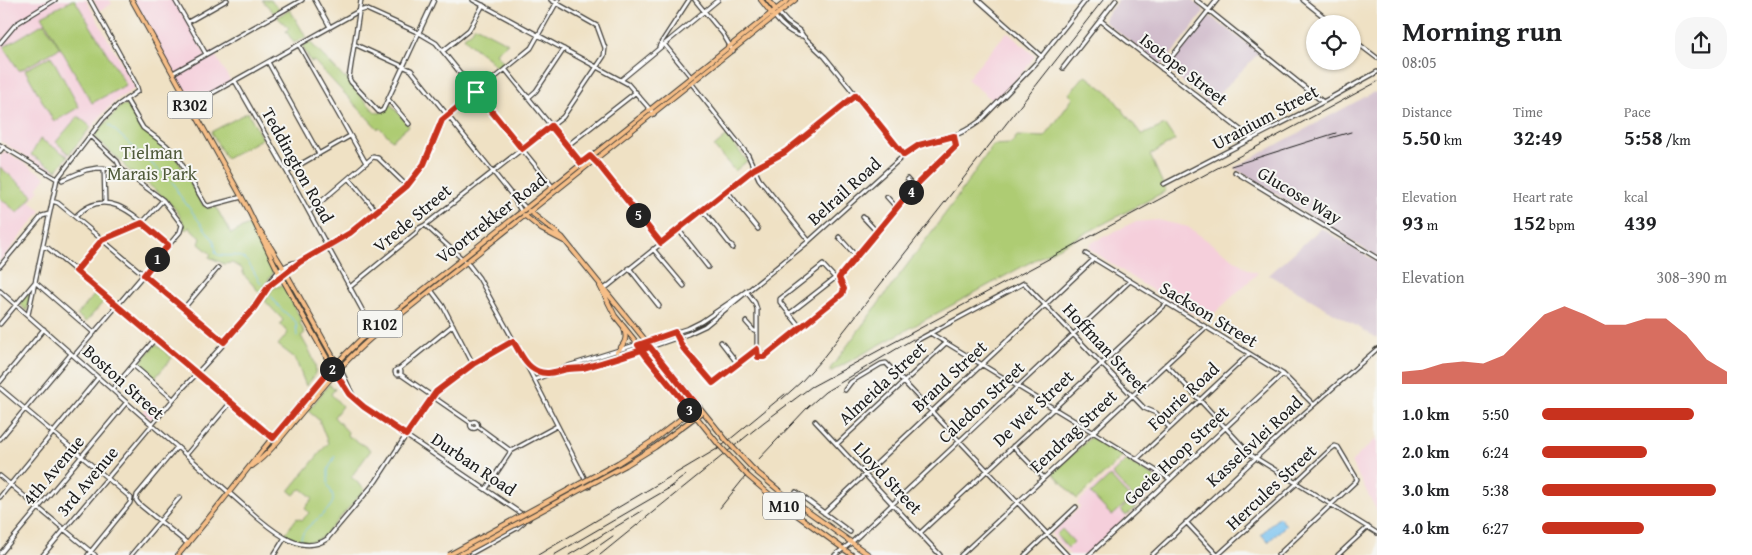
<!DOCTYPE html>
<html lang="en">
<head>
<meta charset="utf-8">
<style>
	body { margin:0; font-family:"Gentium Book Plus",serif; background:#f6f6f6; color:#202124; height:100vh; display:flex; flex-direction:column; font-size:19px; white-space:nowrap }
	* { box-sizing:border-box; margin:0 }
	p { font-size:16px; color:#757577 }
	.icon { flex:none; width:28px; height:28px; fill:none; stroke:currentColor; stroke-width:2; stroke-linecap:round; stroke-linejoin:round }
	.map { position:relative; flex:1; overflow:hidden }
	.panel { display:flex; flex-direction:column; background:#fff; width:375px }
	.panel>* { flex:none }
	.tools { position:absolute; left:1306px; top:15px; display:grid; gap:10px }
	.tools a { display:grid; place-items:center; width:55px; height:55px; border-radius:50%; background:#fff; box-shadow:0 1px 4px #0004; font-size:25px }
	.pin { position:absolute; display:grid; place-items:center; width:42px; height:42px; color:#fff; margin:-21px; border-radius:10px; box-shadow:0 2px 8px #0006 }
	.km { position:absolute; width:25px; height:25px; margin:-12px; border-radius:50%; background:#222; color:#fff; font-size:14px; line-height:25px; text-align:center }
	.round { display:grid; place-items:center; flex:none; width:52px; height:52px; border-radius:20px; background:#f6f6f6 }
	.head { display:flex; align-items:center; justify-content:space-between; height:85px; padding:0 25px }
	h1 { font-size:28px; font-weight:700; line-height:38px }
	.stats { display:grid; grid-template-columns:repeat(3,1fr); gap:8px; height:85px; padding:5px 25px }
	.stats div { display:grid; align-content:center }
	.stats b { font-size:21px; font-weight:700 }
	.stats small { font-size:14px; font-weight:400 }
	.stats p { font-size:14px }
	.chart { height:140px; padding:10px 25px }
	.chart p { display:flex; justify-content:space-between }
	.chart svg { width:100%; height:90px; margin-top:5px; fill:#c8321e; opacity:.7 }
	ul { padding:0 25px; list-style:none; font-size:16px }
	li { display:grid; grid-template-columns:80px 60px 1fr; align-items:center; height:38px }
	li i { height:12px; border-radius:6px; background:#c8321e }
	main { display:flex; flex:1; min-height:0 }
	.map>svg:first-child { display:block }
</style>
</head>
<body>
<main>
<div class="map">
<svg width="1377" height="555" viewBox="0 0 1377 555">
	<rect width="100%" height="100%" fill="#f6f6f2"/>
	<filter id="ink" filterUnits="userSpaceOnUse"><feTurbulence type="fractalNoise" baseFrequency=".02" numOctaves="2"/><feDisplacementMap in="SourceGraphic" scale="10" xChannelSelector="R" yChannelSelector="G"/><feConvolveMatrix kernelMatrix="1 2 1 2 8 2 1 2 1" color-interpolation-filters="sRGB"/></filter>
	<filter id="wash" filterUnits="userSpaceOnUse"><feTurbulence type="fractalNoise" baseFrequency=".0096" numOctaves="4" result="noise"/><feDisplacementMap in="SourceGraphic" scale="20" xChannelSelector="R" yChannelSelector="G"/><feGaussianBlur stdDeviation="1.12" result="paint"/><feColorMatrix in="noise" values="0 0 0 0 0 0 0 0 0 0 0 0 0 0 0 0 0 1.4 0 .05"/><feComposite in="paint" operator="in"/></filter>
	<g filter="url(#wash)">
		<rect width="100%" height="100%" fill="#efe1c4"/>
		<path fill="#f5cfdb" d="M0,0H86L135,87L134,89L118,99L104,112L58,169L52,172L0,141Z
			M93,0H110L112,4L99,11Z
			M133,0H175L206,55L213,51L231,82L191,105Z
			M1007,32L1035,56L1023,72L994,101L992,100L967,79Z
			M5,151L46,177L37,188L39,190L30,201L41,211L0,262V156Z
			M1158,220L1188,227L1249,270L1258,273L1206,321L1142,284L1090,249V244L1093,242L1134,222Z
			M152,402L160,409L151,420L143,412Z
			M1377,438V511L1351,462Z
			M1127,457L1166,480L1086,555H1070L1051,534L1080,507L1077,503Z"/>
		<path fill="#d1bdcc" d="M1118,0H1192L1202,8L1204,12L1164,64L1161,65L1106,23L1104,21L1105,17Z
			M1210,16L1259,53L1209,104L1167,69L1168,66L1206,18Z
			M1374,92L1377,94V257L1234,168Z
			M1321,228L1377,262V338L1269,275Z"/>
		<path fill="#aecc73" stroke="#657448" d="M72,0H75L126,85L92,103L42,16Z
			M262,0H271L280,9L274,13Z
			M290,10L306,37L294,43L286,31L289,28L277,17Z
			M44,23L60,48L19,71L4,47Z
			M475,26L508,43L496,53L506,65L499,71L489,59L469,44L464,37L472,31Z
			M310,42L345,79L346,77L347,78L349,82L375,112C384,115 386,109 389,102L409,126L392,140L379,127L378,129L314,61L311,62L302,46Z
			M51,56L79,107L54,122L25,70Z
			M1085,75L1110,94L1142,135L1165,125L1175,140L1150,155L1166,191L1027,264L830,372V369L956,199L993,145L1011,144L1017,136L1045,137L1073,98L1069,94Z
			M122,105L127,106L141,129L166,148L178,161L203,205L208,208L216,207L231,234L250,224L273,267V273L260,293L244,275L242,269L240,267L232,263L224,264L209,257L211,254L199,244L201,238L189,227L186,230L184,228C184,207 140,179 125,167L123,163L95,137V134Z
			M248,112L261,137L263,138L226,159L211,132Z
			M78,116L91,127L69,154L56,142Z
			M727,136L747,161L735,171L714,147Z
			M40,139L68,156L57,170L31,155Z
			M0,167L33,195L18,213L0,198Z
			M283,285L302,321L300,323L305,333L301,336C306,346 318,362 315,373C314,378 309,382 306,386L295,358L278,345L288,333L280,324L283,320L265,301L273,288Z
			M31,291L27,310L26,311L20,303Z
			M96,293L105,300L86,322L77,315Z
			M156,344L172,358L155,378L139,364Z
			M329,384L335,389L331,394L342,406L334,417L348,432L347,435L371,450L351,477L365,489L324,536C312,545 296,543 284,535L297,518L302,520L309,513L305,508L313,498L302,489L299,490L294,495L289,491L328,443L319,420L308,411Z
			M1091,437L1123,456L1077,499L1053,473Z
			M1126,460L1155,477L1156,487L1138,503L1112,474Z
			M1110,476L1131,499L1112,516L1091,494Z
			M1133,498L1139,504L1126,516L1121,510Z
			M1062,529L1074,542L1068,548L1056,535Z"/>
		<path fill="#77c1f0" stroke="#4a6e86" d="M1279,517L1286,525L1268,542L1261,534Z"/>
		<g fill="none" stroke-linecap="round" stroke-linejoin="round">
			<path stroke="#77c1f0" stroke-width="1" d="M109,125L175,185L178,193L214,241L216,254C223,257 229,255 237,256C250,258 253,273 261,283
				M271,296L280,308L296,322L297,336
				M328,483V470L335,456
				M301,539C302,525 328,516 333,501C334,496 330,489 328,485"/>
		</g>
	</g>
	<g filter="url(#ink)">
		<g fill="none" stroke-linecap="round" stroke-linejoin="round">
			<defs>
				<path id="minor" d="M175,0L206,54
					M315,0L330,27
					M361,0L349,78L351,82L379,112L383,110L434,0
					M473,0L628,84L654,114
					M695,0L723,34L733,51
					M978,0L1042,57
					M1196,0L1323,102
					M1303,0L1333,24
					M779,13L787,22L800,31L803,36L825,57L904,155
					M775,17C781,25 792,35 802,36
					M1100,20L1252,139
					M188,22L227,0
					M1352,39L1377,58
					M0,43L16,24L55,0
					M354,44L411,70L511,194L521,211
					M664,44L691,77
					M299,45L366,163
					M659,47L661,43L689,0
					M443,51L469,30L483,5
					M268,62L319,154
					M1063,68L1116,0
					M505,69L582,164
					M1162,69L1217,0
					M173,73L302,0
					M621,80L718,0
					M235,81L287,172L365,315
					M692,84L748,155L759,179L809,241
					M528,98L536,91L564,49
					M126,99L143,128L166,145L177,156L205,204L208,206L242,197
					M388,99L409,124
					M191,105L357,12L366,9L419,33L436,43L552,186
					M90,136L117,161L121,169
					M0,145L57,179
					M567,146L636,92
					M0,151L3,147
					M594,160L661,243
					M104,168L105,203
					M287,172L350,136
					M1235,172L1377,258
					M349,178L376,211
					M907,179L914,187
					M62,180L86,170L97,168L121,169L163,200L182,225L180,232L74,356
					M1164,184L1323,102L1377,72
					M727,191L758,229
					M512,194L526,208
					M887,197L897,208
					M52,201L58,203L75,217L224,342
					M703,210L733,248
					M309,212L373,157L378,158L407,186
					M75,217C109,181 142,223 168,245
					M863,217L877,232
					M425,225L469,265L479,278L521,354L589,487
					M678,229L708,267
					M839,237L856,256
					M43,246L48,248L76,271L273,437
					M653,249L684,286
					M1086,254L1283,374L1313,404
					M0,266L42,216L49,214
					M629,268L659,306
					M76,271L102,240L142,223L163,200
					M269,286L301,262L348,235L407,186L424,163L443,120L531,48L558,0
					M350,287L416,233L419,228L425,225L563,117L604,56L605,48L597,26L551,0
					M431,290L443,306L473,364
					M603,290L754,169L785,152L855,95
					M0,291L259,519C277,534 303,555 327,539L376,481L432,396L473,364L513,341
					M746,291L755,303L757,309V355L761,358L843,294L844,289L839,279L840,276L914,187L955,147L956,142L954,136
					M184,308L218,268
					M789,314L835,278
					M28,315L57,179L103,119L118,105L138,91L136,84L90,0
					M746,322L754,331H757
					M0,324L35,282L94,333
					M801,328L780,302V299L823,265L835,278L839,279
					M675,332L683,348L713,383L757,349
					M930,333L1170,479
					M916,341L1024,283L1144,408L1156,413L1170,428
					M721,342L738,364
					M527,364L536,371L550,374
					M1166,364L1251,455L1377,533
					M133,365L173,399
					M340,368L354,398
					M395 372a3 3 0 1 1 6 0a3 3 0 1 1-6 0Z
					M399,369L453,325
					M564,370L582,368L636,352L688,334L705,326L809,241L911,149C924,141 938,140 952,136C962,133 972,127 980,121L1037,62L1086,0
					M335,373L344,389L364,407L529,519
					M400,374L471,423
					M534,380L571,365L689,328L701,322L748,290
					M0,382L44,329
					M0,388L131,498L130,503L88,555
					M112,390L155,339
					M845,390L851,382L881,364L886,363L1067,555
					M815,421L940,555
					M470.5 425a3.5 3.5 0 1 1 7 0a3.5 3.5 0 1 1-7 0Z
					M477,426L511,451
					M0,439L71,354
					M837,444L946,343
					M1013,446L1043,477
					M177,447L137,495L136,500L139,504L188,544
					M186,455L231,402
					M1137,459L1249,354
					M0,476L95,555
					M486,489L511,451L557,426
					M796,492L850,532
					M561,496L587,482
					M0,497L98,378
					M824,513L1093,260
					M1186,522L1217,555
					M920,533L1166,304
					M469,549L472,553L517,528L524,522
					M0,554L126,403
					M43,555L182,389C208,362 234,334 256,305C264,295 268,282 277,273C282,267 293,261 301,262
					M131,555L180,497
					M274,555L284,539
					M835,555L851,543L1129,282
					M961,555L1205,328
					M1025,555L1076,507
					M1089,555L1283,374
					M1152,555L1292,424L1377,349
					M1218,555L1295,485L1297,481L1331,449L1335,446L1338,447L1357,479L1356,481L1278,555
					M1338,555L1368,527"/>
				<path id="major" d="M132,0L246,205L278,271L333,369
					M761,0L772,14
					M768,0L776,10
					M529,211L562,237L726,440
					M524,215L541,229L564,241
					M261,232L281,264L337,364
					M600,286L615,316L719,445
					M617,352C624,344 628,339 624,329
					M618,463L651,442L697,406
					M626,465L655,447L702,412
					M252,466C269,454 283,435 297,418C320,391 342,363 370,339L795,0
					M753,469L782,493L869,555
					M748,476L776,500L852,555
					M178,555C239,484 292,405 360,340L788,0"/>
			</defs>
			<use href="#minor" stroke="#3c3a35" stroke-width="5.5"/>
			<use href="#major" stroke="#3c3a35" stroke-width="6"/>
			<use href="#minor" stroke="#fff" stroke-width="3"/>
			<use href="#major" stroke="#f6be87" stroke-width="4"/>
			<path stroke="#1c1c1c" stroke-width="1" d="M1330,138L1351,132
				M1231,166L1336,133
				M782,399L801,382L822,359L1103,0
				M717,450L785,394
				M758,460L808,407L825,392L913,339
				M667,489L686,475
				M720,508L749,472
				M538,555L722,446
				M554,555L673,486
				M569,555L642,511
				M586,555L613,536
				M600,555L764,422L811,387L1377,82"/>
			<defs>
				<path id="major-bridge" d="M726,440L753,469
					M719,445L748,476
					M449,555L618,463
					M459,555L626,465"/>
			</defs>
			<use href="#major-bridge" stroke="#3c3a35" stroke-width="6" stroke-linecap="butt"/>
			<use href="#major-bridge" stroke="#f6be87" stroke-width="4"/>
		</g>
	</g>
	<g fill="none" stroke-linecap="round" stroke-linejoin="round" filter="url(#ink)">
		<defs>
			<path id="route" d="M476,92L442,120L424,164L407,186L350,233L300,262L269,286L254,308L224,342L144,275L168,245L142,223L102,240L76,271L273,438L332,367L349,394L364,407L406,435L436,392L473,364L513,341C520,352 525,366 537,371C547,375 554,372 563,370C570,368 576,369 583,368C605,362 628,355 650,347L697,406L691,411L646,356L638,345L675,332L683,348L713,383L757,349L758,357H764L842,294L844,289L839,278L841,275L914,187L956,146L954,136L919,145L904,155L856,95L785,152L754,169L661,243L598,164L590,156L581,163L551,126L522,149L476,92"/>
		</defs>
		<use href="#route" stroke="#fff" stroke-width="10"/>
		<use href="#route" stroke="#c8321e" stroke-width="6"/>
	</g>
	<g text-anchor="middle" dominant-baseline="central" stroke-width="4" stroke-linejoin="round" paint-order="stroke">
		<g fill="#f6f6f2" stroke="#5d5d5c" stroke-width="1">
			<rect x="167.5" y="91.5" width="45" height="27" rx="4"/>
			<rect x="357.5" y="310.5" width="45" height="27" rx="4"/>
			<rect x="763" y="492.5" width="42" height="27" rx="4"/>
		</g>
		<g font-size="16" font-weight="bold" fill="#1c1c1c">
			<text x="190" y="105">R302</text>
			<text x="380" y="324">R102</text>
			<text x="784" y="506">M10</text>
		</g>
		<g font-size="18" fill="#1c1c1c" stroke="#f6f6f2">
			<text transform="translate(1184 69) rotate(38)">Isotope Street</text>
			<text transform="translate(1265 117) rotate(-28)">Uranium Street</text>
			<text transform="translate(298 165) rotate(61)">Teddington Road</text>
			<text transform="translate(844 191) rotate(-42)">Belrail Road</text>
			<text transform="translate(1300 195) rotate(31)">Glucose Way</text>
			<text transform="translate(412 218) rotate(-40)">Vrede Street</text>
			<text transform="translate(491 218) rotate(-38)">Voortrekker Road</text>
			<text transform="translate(1209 314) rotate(31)">Sackson Street</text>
			<text transform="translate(1106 348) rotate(47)">Hoffman Street</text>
			<text transform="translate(949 376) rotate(-43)">Brand Street</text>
			<text transform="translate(124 382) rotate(42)">Boston Street</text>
			<text transform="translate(882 383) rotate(-43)">Almeida Street</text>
			<text transform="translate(1183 396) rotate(-43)">Fourie Road</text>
			<text transform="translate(981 402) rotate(-43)">Caledon Street</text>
			<text transform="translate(1033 408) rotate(-43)">De Wet Street</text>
			<text transform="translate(1073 431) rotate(-43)">Eendrag Street</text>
			<text transform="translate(1254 441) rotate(-43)">Kasselsvlei Road</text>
			<text transform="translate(1176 455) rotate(-43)">Goeie Hoop Street</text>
			<text transform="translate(474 464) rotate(34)">Durban Road</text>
			<text transform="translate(53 470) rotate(-50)">4th Avenue</text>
			<text transform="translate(888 478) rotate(47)">Lloyd Street</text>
			<text transform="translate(87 481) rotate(-50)">3rd Avenue</text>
			<text transform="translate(1271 487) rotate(-43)">Hercules Street</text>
		</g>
		<g font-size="18" fill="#4f5a3a" stroke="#f6f6f2">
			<text x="152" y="152">Tielman<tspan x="152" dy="21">Marais Park</tspan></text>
		</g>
	</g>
</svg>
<div class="tools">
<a><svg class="icon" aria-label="locate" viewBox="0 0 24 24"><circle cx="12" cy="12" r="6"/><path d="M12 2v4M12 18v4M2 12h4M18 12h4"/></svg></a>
</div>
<div class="pin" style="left:476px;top:92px;background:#1e9e55"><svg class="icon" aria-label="arrive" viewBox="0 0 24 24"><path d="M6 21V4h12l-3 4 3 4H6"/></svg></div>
<b class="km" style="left:157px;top:259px">1</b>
<b class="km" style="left:332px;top:369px">2</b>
<b class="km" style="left:689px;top:410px">3</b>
<b class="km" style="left:911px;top:192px">4</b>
<b class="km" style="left:638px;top:215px">5</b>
</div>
<section class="panel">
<div class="head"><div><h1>Morning run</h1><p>08:05</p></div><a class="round"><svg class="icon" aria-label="share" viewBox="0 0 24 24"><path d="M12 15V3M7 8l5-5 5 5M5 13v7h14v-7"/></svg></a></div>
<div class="stats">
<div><p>Distance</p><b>5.50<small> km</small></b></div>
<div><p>Time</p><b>32:49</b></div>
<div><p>Pace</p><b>5:58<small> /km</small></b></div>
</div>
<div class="stats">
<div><p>Elevation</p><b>93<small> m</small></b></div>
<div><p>Heart rate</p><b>152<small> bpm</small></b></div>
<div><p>kcal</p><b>439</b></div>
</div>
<div class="chart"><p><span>Elevation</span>308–390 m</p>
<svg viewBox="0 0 160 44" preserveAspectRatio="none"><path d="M0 44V38L10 37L20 34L30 33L40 34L50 30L60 20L70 10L80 6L90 10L100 15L110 15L120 12L130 12L140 20L150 32L160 38V44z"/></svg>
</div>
<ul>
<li><b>1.0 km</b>5:50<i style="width:82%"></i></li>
<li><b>2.0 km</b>6:24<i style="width:57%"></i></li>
<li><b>3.0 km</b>5:38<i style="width:94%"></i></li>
<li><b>4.0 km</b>6:27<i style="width:55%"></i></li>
</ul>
</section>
</main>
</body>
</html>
